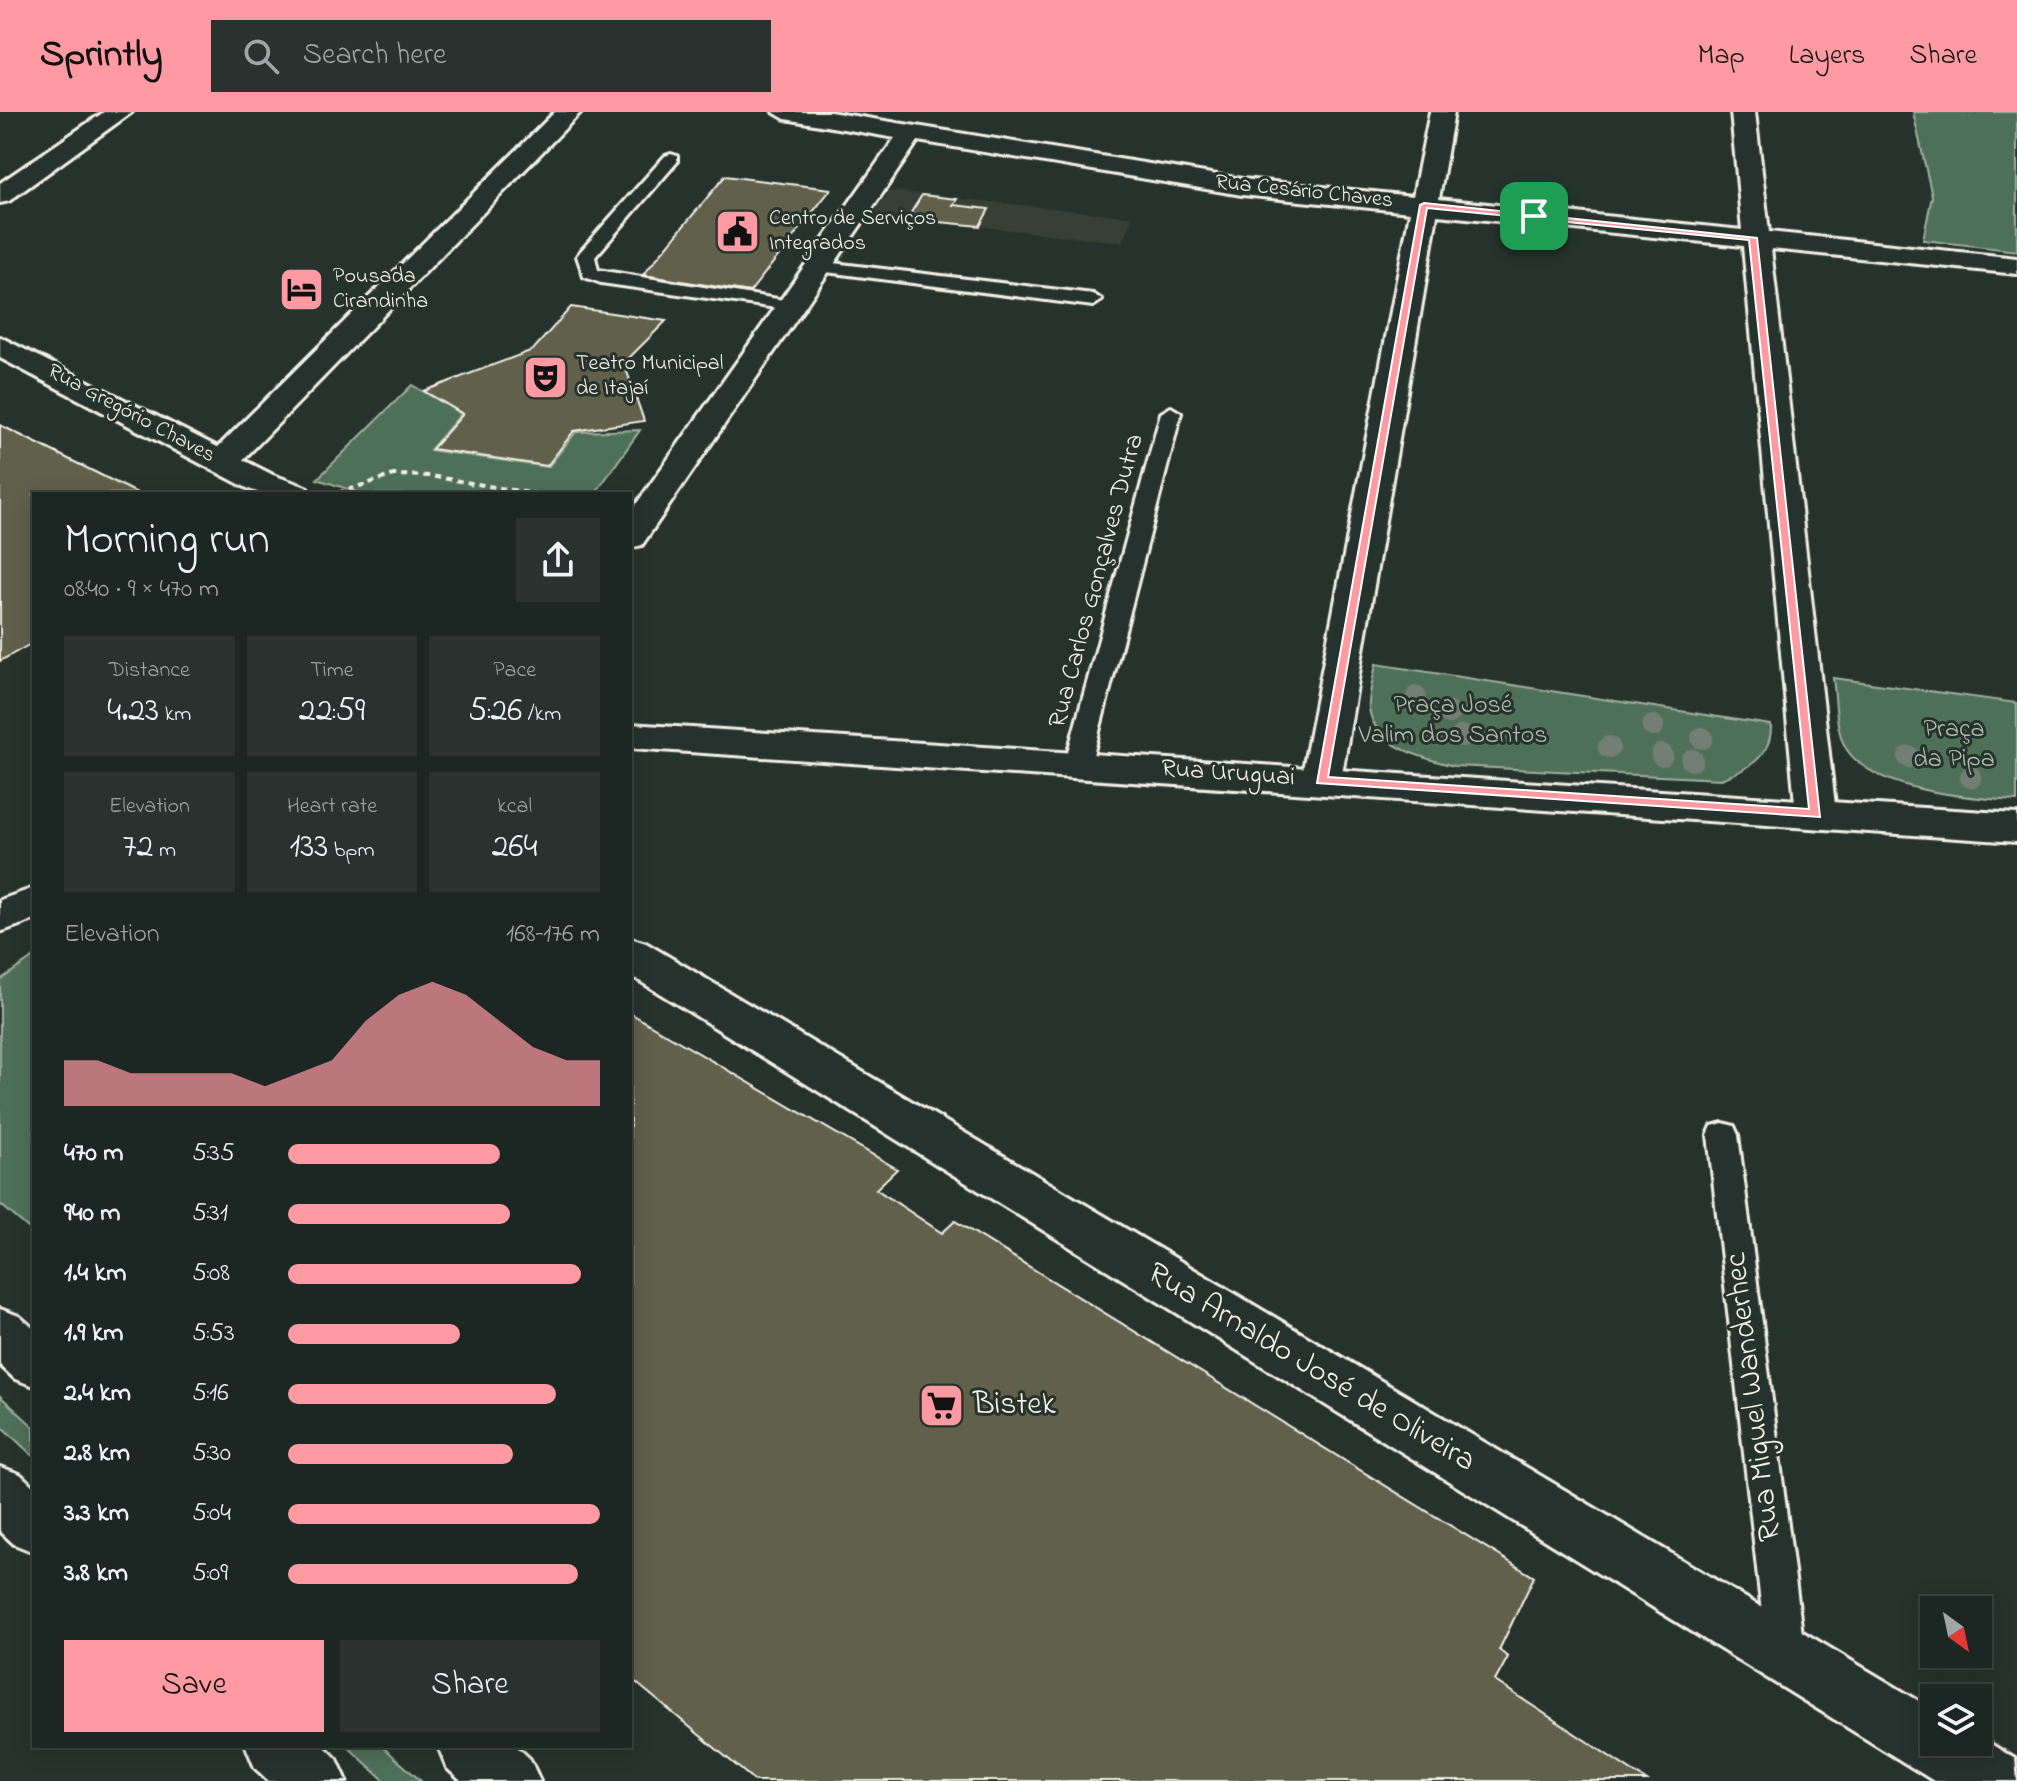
<!DOCTYPE html>
<html lang="en">
<head>
<meta charset="utf-8">
<style>
	body { margin:0; font-family:"Indie Flower",sans-serif; background:#29322f; color:#f1f3f6; height:100vh; display:flex; flex-direction:column; font-size:30px; white-space:nowrap }
	* { box-sizing:border-box; margin:0 }
	p { font-size:26px; color:#a0a5a5 }
	.icon { flex:none; width:44px; height:44px; fill:none; stroke:currentColor; stroke-width:2; stroke-linecap:round; stroke-linejoin:round }
	.map { position:relative; flex:1; overflow:hidden }
	.sheet { position:absolute; left:32px; top:380px; width:600px; height:1256px; display:flex; flex-direction:column; background:#1c2622; border-radius:0px; box-shadow:0 4px 20px #0003,0 0 0 2px #3a4340 }
	.sheet>* { flex:none }
	.needle { width:52px; rotate:147deg }
	.buttons { position:absolute; left:1920px; top:1484px; display:grid; gap:16px }
	.buttons a { display:grid; place-items:center; width:72px; height:72px; border-radius:0px; background:#1c2622; box-shadow:0 4px 20px #0003,0 0 0 2px #3a4340; font-size:40px }
	.pin { position:absolute; display:grid; place-items:center; width:68px; height:68px; color:#fff; margin:-34px; border-radius:16px; box-shadow:0 4px 12px #0006 }
	.round { display:grid; place-items:center; flex:none; width:84px; height:84px; border-radius:0px; background:#29322f }
	.head { display:flex; align-items:center; justify-content:space-between; height:136px; padding:0 32px }
	h1 { font-size:44px; font-weight:600; line-height:60px }
	.stats { display:grid; grid-template-columns:repeat(3,1fr); gap:12px; height:136px; padding:8px 32px }
	.stats div { display:grid; align-content:center; border-radius:0px; background:#29322f; text-align:center }
	.stats b { font-size:34px; font-weight:600 }
	.stats small { font-size:22px; font-weight:400 }
	.stats p { font-size:22px }
	.chart { height:224px; padding:16px 32px }
	.chart p { display:flex; justify-content:space-between }
	.chart svg { width:100%; height:144px; margin-top:8px; fill:#ff9aa2; opacity:.7 }
	.primary-button { display:flex; gap:16px; margin-top:auto; padding:16px 32px }
	.primary-button a { flex:1; height:92px; border-radius:0px; background:#ff9aa2; color:#111; font-size:32px; font-weight:600; line-height:92px; text-align:center }
	.primary-button a+a { background:#29322f; color:#f1f3f6 }
	ul { padding:0 32px; list-style:none; font-size:26px }
	li { display:grid; grid-template-columns:128px 96px 1fr; align-items:center; height:60px }
	li i { height:20px; border-radius:10px; background:#ff9aa2 }
	header { display:flex; align-items:center; gap:48px; box-sizing:border-box; height:112px; padding:0 40px; background:#ff9aa2; color:#111 }
	header strong { font-size:38px }
	nav { display:flex; gap:44px; margin-inline-start:auto; font-size:28px }
	.search { width:560px; height:72px; background:#29322f; display:flex; align-items:center; gap:20px; box-sizing:border-box; padding:0 28px; border-radius:0px; color:#a0a5a5; font-size:30px }
	.map>svg:first-child { display:block }
</style>
</head>
<body>
<header>
<strong>Sprintly</strong>
<div class="search"><svg class="icon" aria-label="search" viewBox="0 0 24 24"><circle cx="10" cy="10" r="6"/><path d="M15 15l6 6"/></svg>Search here</div>
<nav><a>Map</a><a>Layers</a><a>Share</a></nav>
</header>
<div class="map">
<svg width="2017" height="1669" viewBox="0 0 2017 1669">
	<rect width="100%" height="100%" fill="#26332d"/>
	<filter id="ink" filterUnits="userSpaceOnUse"><feTurbulence type="fractalNoise" baseFrequency=".0125" numOctaves="2"/><feDisplacementMap in="SourceGraphic" scale="16" xChannelSelector="R" yChannelSelector="G"/><feConvolveMatrix kernelMatrix="1 2 1 2 8 2 1 2 1" color-interpolation-filters="sRGB"/></filter>
	<g filter="url(#ink)">
		<path fill="#384036" d="M889,79L1133,105L1122,130L873,103Z"/>
		<path fill="#507059" stroke="#a2b0a0" stroke-width="2" d="M1913,0H2017V139L1923,128L1932,84Z
			M412,273L461,302L430,338L548,355L576,320L640,318L595,382H363L317,367Z
			M1376,552L1764,612L1771,613C1772,645 1747,658 1721,667L1454,654C1423,646 1374,635 1369,596C1368,583 1374,565 1376,552Z
			M1833,566L2017,591V689C1972,686 1861,680 1842,628C1835,609 1836,586 1833,566Z
			M34,845V1121L0,1092V868Z
			M0,1284L34,1315V1345L0,1313Z
			M347,1634H382L421,1669H385Z"/>
		<path fill="#61604c" stroke="#f4f1e8" stroke-width="2" d="M725,64L831,77L750,180L643,163Z
			M922,83L957,87L953,93L989,97L980,114L907,107Z
			M571,195L666,209L624,251L644,309L574,319L547,354L432,337L463,302L424,279L533,238Z
			M0,313L139,382H34V530L0,549Z
			M630,901L897,1057L876,1077L942,1121L955,1109L1534,1465L1499,1538L1508,1545L1495,1569L1647,1669H755L633,1568L630,1571Z"/>
		<g fill="none" stroke-linecap="round" stroke-linejoin="round">
			<defs>
				<path id="lane" d="M671,42L677,44V50L595,145L598,158L790,189L799,195L797,199L601,171L584,165L577,144L580,140L665,44Z
					M816,149L1093,182L1102,188L1093,194L810,158V150Z
					M1171,295L1181,301L1091,651L1087,657H1069L1065,651L1161,301Z
					M1723,1011L1734,1014L1738,1023L1805,1545L1800,1559L1786,1564L1772,1559L1767,1545L1708,1023L1712,1014Z"/>
				<path id="street" d="M104,0H132L9,89L0,91V71Z
					M555,0H581L234,357L222,360L210,357L206,350L210,343Z
					M773,0H830L1242,67L1413,84L1430,0H1454L1439,87L1742,118L1731,0H1755L1769,120L2017,146V162L1771,137L1836,702L1830,712L1816,716L1802,712L1796,702L1743,134L1437,103L1341,668L1335,677L1321,681L1307,677L1301,668L1410,100L1242,83L918,29L642,433L630,436V401L895,26L785,7Z
					M630,826L646,831L1934,1598V1630H1978V1624L2015,1647L2017,1669H1934L630,863Z"/>
				<path id="secondary" d="M0,225L273,363L306,375L311,382H263L249,377L0,246Z"/>
				<path id="primary" d="M630,612L2017,702V730L630,636Z
					M34,776V808L0,820V788Z
					M0,1197L19,1204L34,1217V1274L15,1267L0,1253Z
					M0,1355L20,1362L34,1375V1440L14,1432L0,1419Z
					M246,1634H324L337,1647L347,1669H269L255,1656Z
					M438,1634H516L530,1647L540,1669H461L447,1656Z"/>
			</defs>
			<use href="#lane" stroke="#f4f1e8" stroke-width="6"/>
			<use href="#street" stroke="#f4f1e8" stroke-width="6"/>
			<use href="#secondary" stroke="#f4f1e8" stroke-width="6"/>
			<use href="#primary" stroke="#f4f1e8" stroke-width="6"/>
			<path stroke="#f4f1e8" stroke-width="4" stroke-dasharray="6 5" stroke-linecap="butt" d="M338,381L394,363L430,364L536,382
				M463,382L471,373"/>
			<use href="#lane" fill="#26332d" fill-rule="evenodd"/>
			<use href="#street" fill="#26332d" fill-rule="evenodd"/>
			<use href="#secondary" fill="#26332d" fill-rule="evenodd"/>
			<use href="#primary" fill="#26332d" fill-rule="evenodd"/>
		</g>
		<g fill="#737f74">
			<circle cx="1416" cy="584" r="10"/>
			<circle cx="1449" cy="601" r="11"/>
			<circle cx="1653" cy="614" r="11"/>
			<circle cx="1462" cy="624" r="11"/>
			<circle cx="1702" cy="626" r="11"/>
			<circle cx="1609" cy="635" r="11"/>
			<circle cx="1662" cy="643" r="11"/>
			<circle cx="1909" cy="645" r="11"/>
			<circle cx="1692" cy="648" r="11"/>
			<circle cx="1971" cy="665" r="11"/>
		</g>
	</g>
	<path fill="#ff9aa2" stroke="#fff" stroke-width="2" fill-rule="evenodd" d="M1424,91L1757,126L1820,705L1317,671L1420,93ZM1427,96L1749,128L1809,697L1328,665Z"/>
	<defs>
		<symbol id="civic-square" viewBox="-11 -11 22 22"><rect x="-9" y="-9" width="18" height="18" rx="4" fill="#ff9aa2" stroke="#26332d"/><path d="M-.6-6.5H3V-4.5H.6V-3L4-1V1h2V6H-6V1h2V-1L-.6-3ZM-1.2 2.5V6h2.4V2.5Z" fill="#111"/></symbol>
		<symbol id="hotel-square" viewBox="-11 -11 22 22"><rect x="-9" y="-9" width="18" height="18" rx="4" fill="#ff9aa2" stroke="#26332d"/><path d="M-6-4.5h1.5V1H6V5H4.5V3h-9V5H-6ZM-4 0a1.8 1.8 0 1 1 3.6 0ZM.5 0V-2.5h3Q6-2.5 6 0Z" fill="#111"/></symbol>
		<symbol id="theatre-square" viewBox="-11 -11 22 22"><rect x="-9" y="-9" width="18" height="18" rx="4" fill="#ff9aa2" stroke="#26332d"/><path d="M-5-5.5Q0-4 5-5.5V0Q5 5 0 6Q-5 5-5 0ZM-3.3-2.5H-1v1.5H-3.3ZM1-2.5H3.3v1.5H1ZM-2.8 1Q0 5.5 2.8 1Z" fill="#111"/></symbol>
		<symbol id="supermarket-square" viewBox="-11 -11 22 22"><rect x="-9" y="-9" width="18" height="18" rx="4" fill="#ff9aa2" stroke="#26332d"/><path d="M-6-5.5h2.5l.6 2H6L4.5 2H-2.5L-4.4-4H-6ZM-1.5 3.2a1.3 1.3 0 1 0 .1 0ZM3 3.2a1.3 1.3 0 1 0 .1 0Z" fill="#111"/></symbol>
	</defs>
	<g fill-rule="evenodd">
		<use href="#civic-square" x="712" y="94" width="51" height="51"/>
		<use href="#hotel-square" x="276" y="152" width="51" height="51"/>
		<use href="#theatre-square" x="520" y="240" width="51" height="51"/>
		<use href="#supermarket-square" x="916" y="1268" width="51" height="51"/>
	</g>
	<g text-anchor="middle" dominant-baseline="central" stroke-width="6" stroke-linejoin="round" paint-order="stroke">
		<g font-size="22" fill="#f4f1e8" stroke="#26332d">
			<text transform="translate(1304 80) rotate(6)">Rua Cesário Chaves</text>
			<text transform="translate(131 302) rotate(28)">Rua Gregório Chaves</text>
		</g>
		<g font-size="22" fill="#f4f1e8" stroke="#26332d" text-anchor="start">
			<text x="769" y="107">Centro de Serviços<tspan x="769" dy="25">Integrados</tspan></text>
			<text x="333" y="165">Pousada<tspan x="333" dy="25">Cirandinha</tspan></text>
			<text x="576" y="252">Teatro Municipal<tspan x="576" dy="25">de Itajaí</tspan></text>
		</g>
		<g font-size="26" fill="#f4f1e8" stroke="#26332d">
			<text transform="translate(1097 469) rotate(-75)">Rua Carlos Gonçalves Dutra</text>
			<text transform="translate(1228 662) rotate(4)">Rua Uruguai</text>
		</g>
		<g font-size="26" fill="#b2bdaf" stroke="#26332d">
			<text x="1453" y="594">Praça José<tspan x="1453" dy="30">Valim dos Santos</tspan></text>
			<text x="1954" y="618">Praça<tspan x="1954" dy="30">da Pipa</tspan></text>
		</g>
		<g font-size="32" fill="#f4f1e8" stroke="#26332d">
			<text transform="translate(1311 1256) rotate(31)">Rua Arnaldo José de Oliveira</text>
			<text transform="translate(1754 1285) rotate(-97)">Rua Miguel Wanderhec</text>
		</g>
		<g font-size="32" fill="#f4f1e8" stroke="#26332d" text-anchor="start">
			<text x="973" y="1293">Bistek</text>
		</g>
	</g>
</svg>
<div class="buttons">
<a><svg class="needle" viewBox="-14 -14 28 28"><path d="M0-13l5 13h-10z" fill="#e53935"/><path d="M0 13l5-13h-10z" fill="#a0a5a5"/></svg></a>
<a><svg class="icon" aria-label="layers" viewBox="0 0 24 24"><path d="M12 4l9 5-9 5-9-5zM3 14l9 5 9-5"/></svg></a>
</div>
<div class="pin" style="left:1534px;top:104px;background:#1e9e55"><svg class="icon" aria-label="arrive" viewBox="0 0 24 24"><path d="M6 21V4h12l-3 4 3 4H6"/></svg></div>
<section class="sheet">
<div class="head"><div><h1>Morning run</h1><p>08:40 · 9 × 470 m</p></div><a class="round"><svg class="icon" aria-label="share" viewBox="0 0 24 24"><path d="M12 15V3M7 8l5-5 5 5M5 13v7h14v-7"/></svg></a></div>
<div class="stats">
<div><p>Distance</p><b>4.23<small> km</small></b></div>
<div><p>Time</p><b>22:59</b></div>
<div><p>Pace</p><b>5:26<small> /km</small></b></div>
</div>
<div class="stats">
<div><p>Elevation</p><b>72<small> m</small></b></div>
<div><p>Heart rate</p><b>133<small> bpm</small></b></div>
<div><p>kcal</p><b>264</b></div>
</div>
<div class="chart"><p><span>Elevation</span>168–176 m</p>
<svg viewBox="0 0 160 44" preserveAspectRatio="none"><path d="M0 44V30L10 30L20 34L30 34L40 34L50 34L60 38L70 34L80 30L90 18L100 10L110 6L120 10L130 18L140 26L150 30L160 30V44z"/></svg>
</div>
<ul>
<li><b>470 m</b>5:35<i style="width:68%"></i></li>
<li><b>940 m</b>5:31<i style="width:71%"></i></li>
<li><b>1.4 km</b>5:08<i style="width:94%"></i></li>
<li><b>1.9 km</b>5:53<i style="width:55%"></i></li>
<li><b>2.4 km</b>5:16<i style="width:86%"></i></li>
<li><b>2.8 km</b>5:30<i style="width:72%"></i></li>
<li><b>3.3 km</b>5:04<i style="width:100%"></i></li>
<li><b>3.8 km</b>5:09<i style="width:93%"></i></li>
</ul>
<div class="primary-button"><a>Save</a><a>Share</a></div>
</section>
</div>
</body>
</html>
